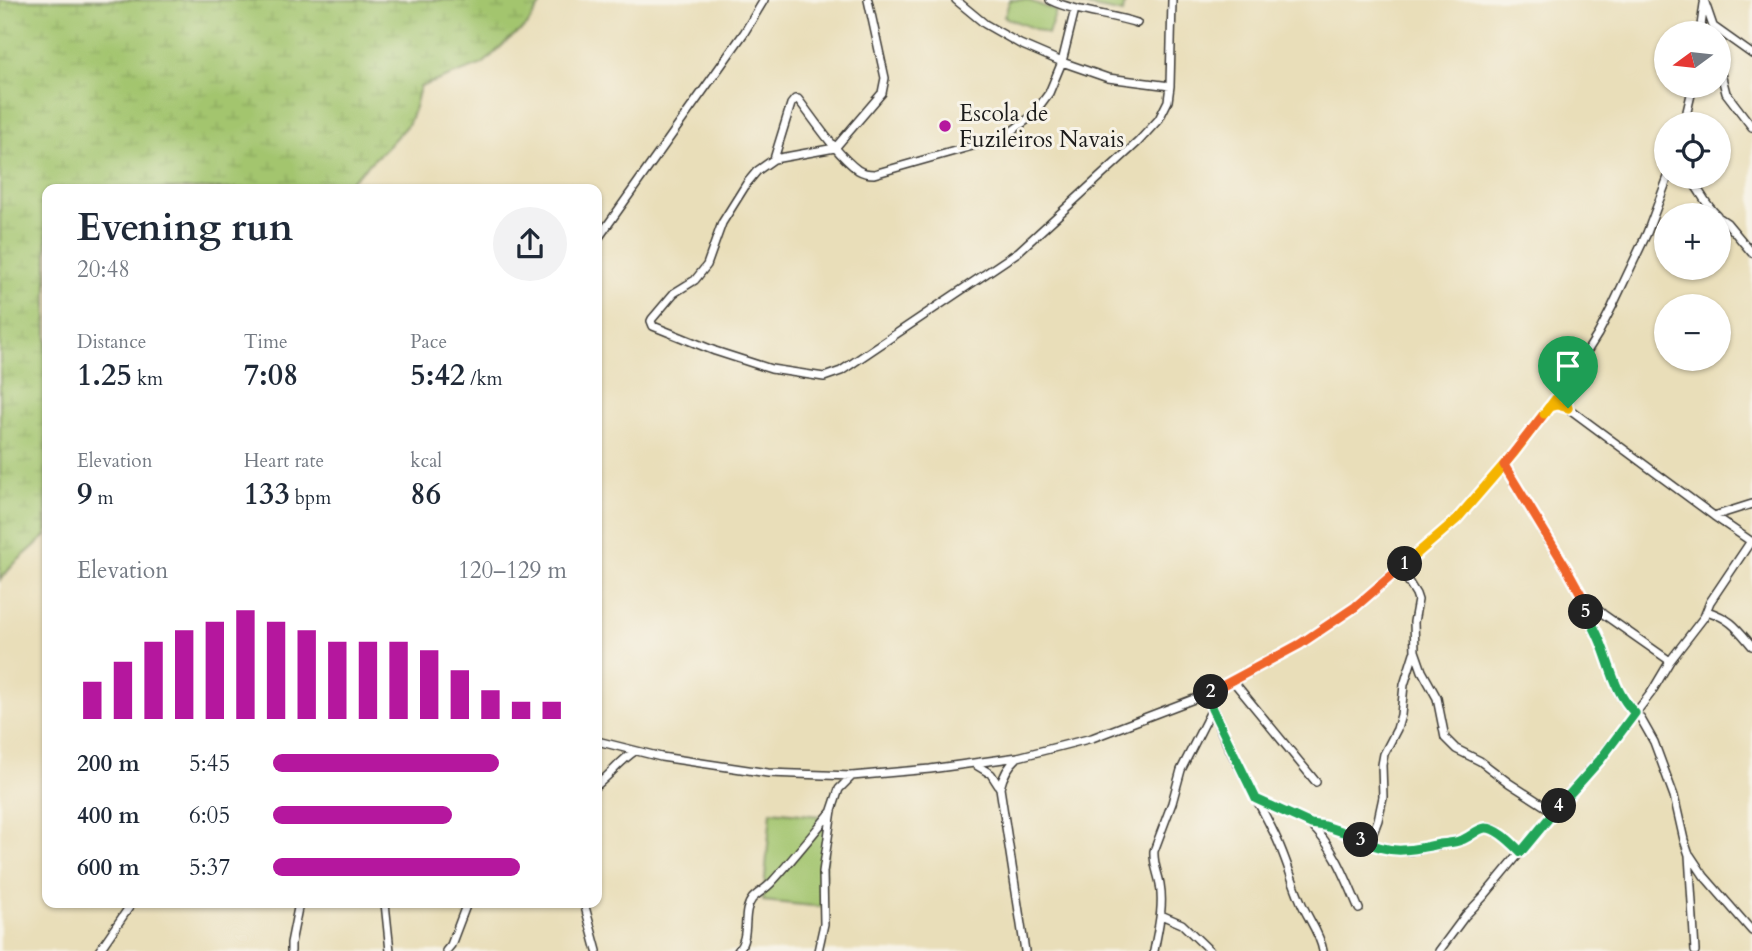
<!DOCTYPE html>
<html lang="en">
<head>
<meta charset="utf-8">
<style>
	body { margin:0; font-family:Cardo,serif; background:#f2f2f3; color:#1f2937; height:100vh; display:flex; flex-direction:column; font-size:26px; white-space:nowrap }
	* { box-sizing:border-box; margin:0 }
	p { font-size:23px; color:#747a83 }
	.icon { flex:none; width:38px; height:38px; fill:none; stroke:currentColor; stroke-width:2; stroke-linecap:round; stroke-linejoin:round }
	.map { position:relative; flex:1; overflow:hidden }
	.details { position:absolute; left:42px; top:184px; width:560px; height:724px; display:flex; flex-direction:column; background:#fff; border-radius:14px; box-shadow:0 2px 5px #0004 }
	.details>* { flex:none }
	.needle { width:46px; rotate:255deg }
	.fabs { position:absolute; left:1654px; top:21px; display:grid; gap:14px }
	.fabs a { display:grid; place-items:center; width:77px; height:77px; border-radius:50%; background:#fff; box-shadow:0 2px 5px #0004; font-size:35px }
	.pin { position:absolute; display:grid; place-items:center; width:60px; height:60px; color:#fff; margin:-72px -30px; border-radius:50% 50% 50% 0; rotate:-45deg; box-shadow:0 0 7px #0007 }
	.pin .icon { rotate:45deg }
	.km { position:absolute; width:35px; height:35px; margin:-18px; border-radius:50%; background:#222; color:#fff; font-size:19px; line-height:35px; text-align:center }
	.round { display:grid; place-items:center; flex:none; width:74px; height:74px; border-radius:37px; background:#f2f2f3 }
	.overview { display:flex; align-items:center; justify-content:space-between; height:119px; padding:0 35px }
	h1 { font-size:38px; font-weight:600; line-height:52px }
	.stats { display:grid; grid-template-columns:repeat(3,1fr); gap:10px; height:119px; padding:7px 35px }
	.stats div { display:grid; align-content:center }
	.stats b { font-size:30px; font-weight:600 }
	.stats small { font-size:19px; font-weight:400 }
	.stats p { font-size:19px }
	.chart { height:196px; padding:14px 35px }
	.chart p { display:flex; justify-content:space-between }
	.chart svg { width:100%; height:126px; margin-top:7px; stroke:#b5179e; stroke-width:6 }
	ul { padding:0 35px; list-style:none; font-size:23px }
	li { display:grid; grid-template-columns:112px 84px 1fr; align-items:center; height:52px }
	li i { height:18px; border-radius:9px; background:#b5179e }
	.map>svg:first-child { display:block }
</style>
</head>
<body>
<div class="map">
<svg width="1752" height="951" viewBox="0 0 1752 951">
	<defs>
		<pattern id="wetland-marsh" width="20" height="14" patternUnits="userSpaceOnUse" patternTransform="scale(1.75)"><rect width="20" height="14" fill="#a3c56e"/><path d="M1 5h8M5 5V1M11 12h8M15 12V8" fill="none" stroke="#8ca95f"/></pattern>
	</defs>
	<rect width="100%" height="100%" fill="#f7f3e8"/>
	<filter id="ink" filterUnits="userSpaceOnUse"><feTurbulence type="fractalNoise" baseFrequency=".0143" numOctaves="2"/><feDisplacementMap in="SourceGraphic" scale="14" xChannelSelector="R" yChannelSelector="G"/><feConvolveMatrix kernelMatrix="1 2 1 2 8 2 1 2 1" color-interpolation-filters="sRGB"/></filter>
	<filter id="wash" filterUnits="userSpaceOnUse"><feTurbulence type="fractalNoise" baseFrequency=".00686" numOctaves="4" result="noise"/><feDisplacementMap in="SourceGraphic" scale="28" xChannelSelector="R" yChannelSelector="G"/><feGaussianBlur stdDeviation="1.57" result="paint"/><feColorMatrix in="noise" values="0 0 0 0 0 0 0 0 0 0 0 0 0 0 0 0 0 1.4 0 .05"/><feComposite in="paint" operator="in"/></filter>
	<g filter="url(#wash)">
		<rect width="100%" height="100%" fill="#e9deb9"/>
		<path fill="#a3c56e" stroke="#607045" stroke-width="2" d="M1010,0H1027L1056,11L1048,34L1004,17Z
			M1057,0H1125L1123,13Z
			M771,811L830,817L822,907L763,901Z"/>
		<path fill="url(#wetland-marsh)" stroke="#607045" stroke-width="2" d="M0,0H542L540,5L527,26L508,40L483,64L420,87L415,107L409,123L386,148L342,189H47V535L14,564L0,580Z"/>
	</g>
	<g filter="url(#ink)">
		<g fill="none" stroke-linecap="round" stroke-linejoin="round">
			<defs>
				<path id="street" d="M868,0L885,78L882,93L835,148L774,159L757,171L747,183L722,223L707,265L695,280L674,293L652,319L651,321L653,326L715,351L771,369L824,377L841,371L1018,252L1138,142L1159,119L1168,101L1170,86L1172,0
					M956,0L985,24L1020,44L1062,62L1108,78L1170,86
					M1050,0C1074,12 1110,14 1137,23
					M1704,0L1714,29
					M1714,27L1752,54
					M1700,33L1704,4
					M1718,62L1726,93L1752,127
					M1684,124L1693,86
					M774,159L791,104L795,99H798C815,121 836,154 858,170C863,173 868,174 874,174L1004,137L1032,116L1049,93L1062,62L1075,9
					M1688,177C1700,188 1704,204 1717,215
					M1718,217L1727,223L1752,253
					M597,240L744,33L764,0
					M1549,407L1557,405L1568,408L1714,516L1752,542
					M1504,465L1582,596L1585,611L1601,642L1619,693L1625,703L1641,719L1654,742L1674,796L1684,840L1689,855L1695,951
					M1714,516L1752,504
					M1400,568L1416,594L1418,600L1414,622L1415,651L1422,671L1437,698L1445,738L1456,749L1480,761L1509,783L1554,812
					M1582,596L1603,614L1670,661
					M1707,611C1731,619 1736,627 1752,646
					M1233,681L1316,782
					M1207,694C1222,743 1251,786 1273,831C1285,854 1291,879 1301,902C1308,919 1320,933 1323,951
					M597,741L661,757L768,773L852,776L930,769L1018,757L1092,738L1207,694L1255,669L1300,644L1355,607L1457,519L1514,453L1566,385L1598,334L1612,307L1647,233L1668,177
					M1018,757C1008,766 1003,775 1000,788L1025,951
					M976,765L991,774L1000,788
					M597,785C611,774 621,760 635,751
					M1256,799L1311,824L1325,826L1343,832L1369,844L1397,851H1409L1462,840L1484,828L1492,829L1503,836L1521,852
					M1311,825C1335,848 1346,879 1359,909
					M1369,844L1378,820L1383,797L1382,765L1384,754L1397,729L1401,715L1404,685L1414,653
					M1690,855L1704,876L1752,931
					M385,903L390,951
					M584,903L597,951
					M1161,915L1182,924L1210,951
					M99,951L132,903
					M291,951V943L299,903
					M446,951L451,945L467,903
					M738,951C751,935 741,913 752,899C757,893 766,889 772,882C793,859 812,835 832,811
					M818,951L824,924L823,872L832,810L839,789L852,776
					M1154,951C1158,929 1164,907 1160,884C1158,873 1153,863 1154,851L1172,803L1181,770L1212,709
					M1439,951L1465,916L1484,896L1577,784L1600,759L1651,693L1670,661L1704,617L1710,602L1751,541"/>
			</defs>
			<use href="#street" stroke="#3b3934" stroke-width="10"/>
			<use href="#street" stroke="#fff" stroke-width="7"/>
		</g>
	</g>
	<g fill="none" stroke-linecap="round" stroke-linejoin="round" filter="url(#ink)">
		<defs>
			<path id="split-1" d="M1405,564L1457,519L1514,453L1549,407L1557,405L1568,408"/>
			<path id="split-2" d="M1211,692L1300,644L1355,607L1405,564"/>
			<path id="split-3" d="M1211,692L1207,694L1212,709L1256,799L1311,824L1325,826L1343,832L1361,840"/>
			<path id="split-4" d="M1361,840C1392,855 1408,851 1440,844C1447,843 1455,843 1461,840C1469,838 1477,829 1485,828C1497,827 1513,844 1521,852L1559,806"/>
			<path id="split-5" d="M1559,806L1600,760L1635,713C1615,694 1611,667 1601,643C1597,632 1591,622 1586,612"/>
			<path id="split-6" d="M1544,414L1504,465L1567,569L1582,596L1586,612"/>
			<path id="split-7" d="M1544,414L1566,385L1565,395L1568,408"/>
		</defs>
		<use href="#split-1" stroke="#fff" stroke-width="14"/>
		<use href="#split-2" stroke="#fff" stroke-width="14"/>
		<use href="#split-3" stroke="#fff" stroke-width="14"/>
		<use href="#split-4" stroke="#fff" stroke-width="14"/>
		<use href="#split-5" stroke="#fff" stroke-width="14"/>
		<use href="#split-6" stroke="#fff" stroke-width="14"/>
		<use href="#split-7" stroke="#fff" stroke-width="14"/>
		<use href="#split-1" stroke="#f5b400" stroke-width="9"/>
		<use href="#split-2" stroke="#f0652b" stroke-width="9"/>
		<use href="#split-3" stroke="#22a559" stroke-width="9"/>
		<use href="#split-4" stroke="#22a559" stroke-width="9"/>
		<use href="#split-5" stroke="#22a559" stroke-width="9"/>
		<use href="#split-6" stroke="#f0652b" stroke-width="9"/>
		<use href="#split-7" stroke="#f5b400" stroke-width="9"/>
	</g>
	<circle fill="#b5179e" stroke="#f7f3e8" stroke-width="2.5" cx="945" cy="126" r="7"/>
	<g text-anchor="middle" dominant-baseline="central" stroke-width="6" stroke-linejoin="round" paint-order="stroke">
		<g font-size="23" fill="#1c1c1c" stroke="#f7f3e8" text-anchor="start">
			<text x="959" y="113">Escola de<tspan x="959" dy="26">Fuzileiros Navais</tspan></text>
		</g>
	</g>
</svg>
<div class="fabs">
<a><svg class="needle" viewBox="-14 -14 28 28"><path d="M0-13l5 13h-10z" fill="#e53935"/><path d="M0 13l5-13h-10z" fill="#747a83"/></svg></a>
<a><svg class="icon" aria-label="locate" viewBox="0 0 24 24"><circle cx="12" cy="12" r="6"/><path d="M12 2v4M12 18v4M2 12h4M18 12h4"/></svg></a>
<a>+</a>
<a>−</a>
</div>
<div class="pin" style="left:1568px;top:408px;background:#1e9e55"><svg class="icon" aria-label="arrive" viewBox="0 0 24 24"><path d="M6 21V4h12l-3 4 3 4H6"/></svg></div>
<b class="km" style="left:1405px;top:564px">1</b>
<b class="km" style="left:1211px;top:692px">2</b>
<b class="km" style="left:1361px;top:840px">3</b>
<b class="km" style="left:1559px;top:806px">4</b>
<b class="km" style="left:1586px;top:612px">5</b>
<section class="details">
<div class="overview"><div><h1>Evening run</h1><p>20:48</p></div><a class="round"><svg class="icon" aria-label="share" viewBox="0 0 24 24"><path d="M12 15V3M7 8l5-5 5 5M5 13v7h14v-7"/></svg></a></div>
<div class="stats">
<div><p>Distance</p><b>1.25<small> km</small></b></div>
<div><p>Time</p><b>7:08</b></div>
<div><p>Pace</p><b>5:42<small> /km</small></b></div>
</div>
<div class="stats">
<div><p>Elevation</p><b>9<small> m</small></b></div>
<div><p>Heart rate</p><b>133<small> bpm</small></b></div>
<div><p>kcal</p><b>86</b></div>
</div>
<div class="chart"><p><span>Elevation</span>120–129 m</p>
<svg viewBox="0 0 160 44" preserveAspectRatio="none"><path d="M5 44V31M15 44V24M25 44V17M35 44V13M45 44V10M55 44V6M65 44V10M75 44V13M85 44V17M95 44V17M105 44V17M115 44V20M125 44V27M135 44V34M145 44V38M155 44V38"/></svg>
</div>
<ul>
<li><b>200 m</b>5:45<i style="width:77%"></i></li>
<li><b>400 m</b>6:05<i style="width:61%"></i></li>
<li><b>600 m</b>5:37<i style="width:84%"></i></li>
</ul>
</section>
</div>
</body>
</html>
